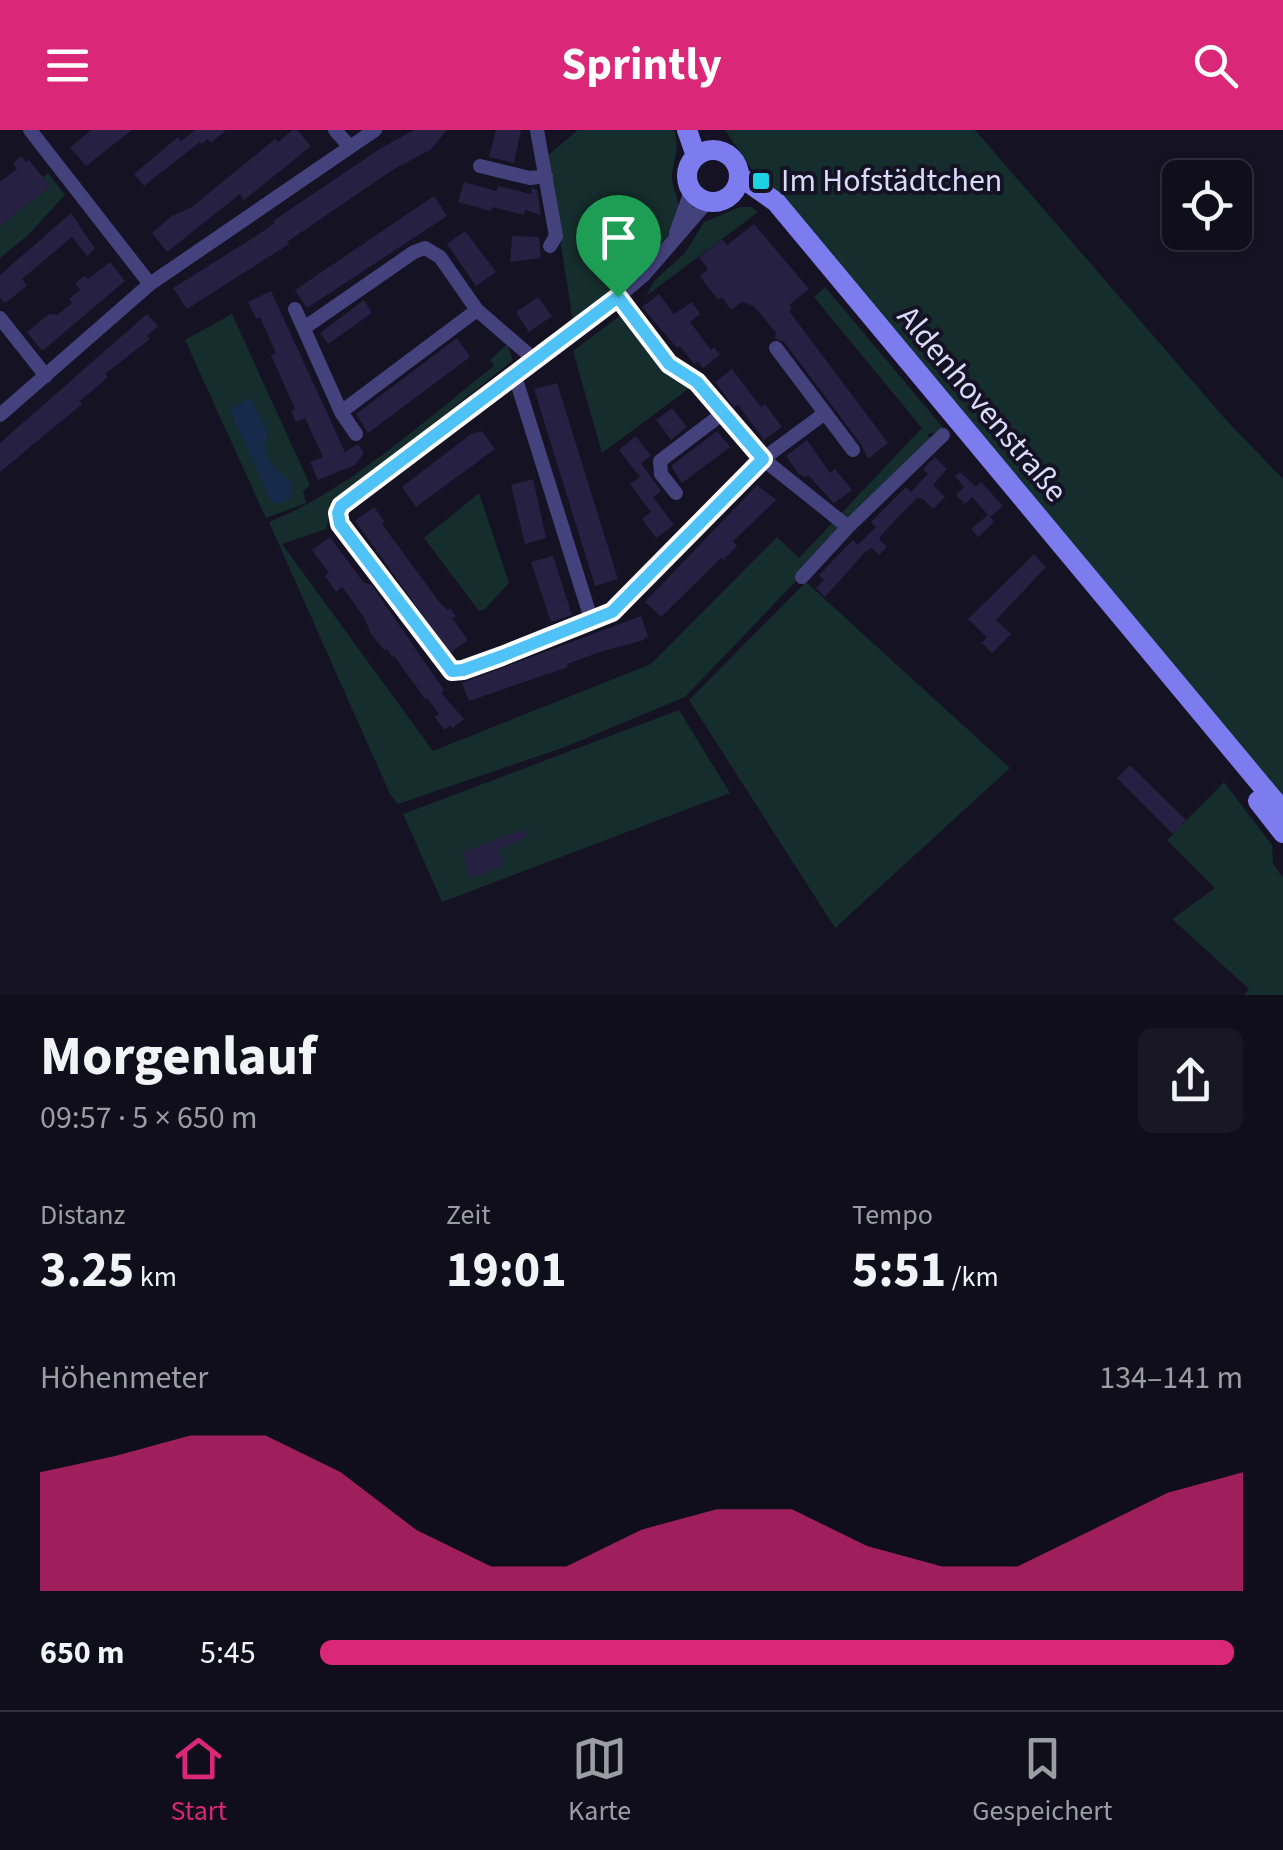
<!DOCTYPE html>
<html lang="de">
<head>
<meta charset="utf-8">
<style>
	body { margin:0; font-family:"Source Sans 3",sans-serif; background:#191724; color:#f1f3f6; height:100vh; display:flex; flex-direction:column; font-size:38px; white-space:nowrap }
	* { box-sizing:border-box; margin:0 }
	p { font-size:32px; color:#9c9ca3 }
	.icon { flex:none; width:55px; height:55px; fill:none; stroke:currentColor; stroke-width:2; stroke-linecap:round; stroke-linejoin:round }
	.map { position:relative; height:865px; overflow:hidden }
	.details { display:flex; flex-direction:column; background:#100e1b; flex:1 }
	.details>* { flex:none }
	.controls { position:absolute; left:1162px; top:30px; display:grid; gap:20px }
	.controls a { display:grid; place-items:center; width:90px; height:90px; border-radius:15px; background:#100e1b; box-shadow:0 2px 8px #0004,0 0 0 2px #302e3a; font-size:50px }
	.pin { position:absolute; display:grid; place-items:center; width:85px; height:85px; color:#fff; margin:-102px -42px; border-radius:50% 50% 50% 0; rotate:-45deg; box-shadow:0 0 10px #0007 }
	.pin .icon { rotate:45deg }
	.round { display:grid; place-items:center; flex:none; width:105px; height:105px; border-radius:15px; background:#191724 }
	.headline { display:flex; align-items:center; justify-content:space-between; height:170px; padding:0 40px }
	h1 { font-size:55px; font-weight:700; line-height:75px }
	.metrics { display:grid; grid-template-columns:repeat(3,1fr); gap:15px; height:170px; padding:10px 40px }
	.metrics div { display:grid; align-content:center }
	.metrics b { font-size:50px; font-weight:700 }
	.metrics small { font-size:28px; font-weight:400 }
	.metrics p { font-size:28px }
	.chart { height:280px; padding:20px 40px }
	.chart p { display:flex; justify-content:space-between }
	.chart svg { width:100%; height:180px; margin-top:10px; fill:#db2777; opacity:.7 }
	ul { padding:0 40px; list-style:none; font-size:32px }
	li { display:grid; grid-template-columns:160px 120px 1fr; align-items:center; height:75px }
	li i { height:25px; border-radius:12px; background:#db2777 }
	header { display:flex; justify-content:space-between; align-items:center; height:130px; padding:0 40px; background:#db2777; color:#fff; font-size:45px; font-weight:700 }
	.menu { display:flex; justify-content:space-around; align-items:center; height:140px; border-top:2px solid #302e3a; background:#100e1b; font-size:28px; color:#9c9ca3 }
	.menu a { display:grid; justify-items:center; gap:5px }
	.menu .selected { color:#db2777 }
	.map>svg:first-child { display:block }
</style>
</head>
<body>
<header><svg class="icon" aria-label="menu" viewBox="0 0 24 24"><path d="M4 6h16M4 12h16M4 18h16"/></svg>Sprintly<svg class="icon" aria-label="search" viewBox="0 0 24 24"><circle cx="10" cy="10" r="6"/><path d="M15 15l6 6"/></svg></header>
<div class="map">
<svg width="1283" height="865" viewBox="0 0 1283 865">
	<rect width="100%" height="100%" fill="#151224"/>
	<path fill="#152d2c" d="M578,0H674C680,19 674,27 672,45C671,57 681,71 678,82C668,128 609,168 573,192L547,26Z
		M725,0H975L1227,291L1283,349V673L765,49L753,41Z
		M48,43L65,65L28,105L0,128V96L49,57L43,47Z
		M740,77H751L758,82L646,166L655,150L685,123L704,92Z
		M825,157L946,301L927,304L931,310L685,567L565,617L398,674L390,664L269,392C353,358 423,291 494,236L490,230L507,214L513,230L333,374L326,399L282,414L433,621L651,534L777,407L799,428L921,299L925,302L814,167Z
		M232,184L310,355L303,361L306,373L266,388L185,210Z
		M622,184L664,239L691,257L602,323L573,221Z
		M479,363L509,453L485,479L479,481L424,408Z
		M806,452L1010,638L835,798L689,570Z
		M679,580L730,663L442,772L403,684Z
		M1224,652L1272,715L1273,733L1283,748V865H1244L1249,859L1172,789L1215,758L1167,710Z"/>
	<path fill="#162b49" d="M251,268L268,303C259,334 276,335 293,354L292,365L283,373H272L229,279Z"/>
	<path fill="#262043" d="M91,0H132L86,36L70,17Z
		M195,0H226L211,13L208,9L202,14L200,12L144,56L134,44L178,7L181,11Z
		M293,0H297L311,16L244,70L240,64L167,122L152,103L172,86L192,77L275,9L278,12Z
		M414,0H447L430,20L394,39L287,112L289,114L187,179L173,158L259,104L275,93L273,91L381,18Z
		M496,0H521L514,33L489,27Z
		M21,26L26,32L29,30L50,56L0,96V52L17,39L13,33Z
		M464,52L496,61L498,56L531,64L532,58L537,60L541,85L525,80L524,85L492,77L491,81L458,72Z
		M434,66L447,86L307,178L295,160Z
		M71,83L95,119L87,126L72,107L22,149L27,156L5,173L0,168V145Z
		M754,94L809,159L789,175L792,179L789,181L888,313L868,329L861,314L784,212L775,208L776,203L754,176L742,172L731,180L722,167L718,170L700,146L708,139L699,127L722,109L727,115Z
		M465,101L496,142L476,156L447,114Z
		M512,106L539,107L541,128L510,132Z
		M110,132L125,151L42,221L27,202L49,184L57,185L72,173L69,169L80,160L75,153L85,146L88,149Z
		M271,161L345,322L358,314L364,323L355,335L318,350L310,332L323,327L305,288L296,292L291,281L295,279L271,225L276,223L260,187L256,189L248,172Z
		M659,164L674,184L692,172L700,184L690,192L711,220L714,217L720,225L703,238L698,231L694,234L680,216L677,218L642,177Z
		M538,167L552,186L529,202L516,182Z
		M364,170L372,183L328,214L320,203Z
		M147,184L158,196L147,206L150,209L105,244L108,247L80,271L82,274L0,342V313Z
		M457,208L470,227L368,303L356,284Z
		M732,239L761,277L765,274L782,297L764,310L738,275L734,277L715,252Z
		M557,253L618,449L595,456L534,259Z
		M672,278L687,297L671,310L656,290Z
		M482,301L495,319L416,377L402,357L471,304Z
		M717,301L730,317L682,353L671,336Z
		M636,306L651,326L641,333L661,361L653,367L674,395L656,408L642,389L651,382L630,354L640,347L619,320Z
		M807,310L830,343L835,339L852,360L834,373L808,345L805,347L799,344L786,326Z
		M935,327L947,339L933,355L945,367L933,379L922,368H917L883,403L879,409L887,417L879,425L872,418L865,422L825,467L816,458L824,450L819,445L853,410L858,415L876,397L871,392L906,357L911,362L919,353L928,344L923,339Z
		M960,342L976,357L981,352L1003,376L990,387L994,392L978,407L971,399L988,385L972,367L965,374L956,365L964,357L955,346Z
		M533,349L546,408L525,414L511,355Z
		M757,355L776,370L733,411L737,416L723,430L721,428L661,487L645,472Z
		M374,377L385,392L382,394L440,473L448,480L450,478L456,486L452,488L468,510L450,523L355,391Z
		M330,407L364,453L371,454L444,560L441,563L464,589L453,598L450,595L445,600L434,587L439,584L427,568L425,569L394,526L392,527L387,519L384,520L371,504L364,487L342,457L336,462L325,446L329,443L312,420Z
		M1034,424L1046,437L996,490L1011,504L992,523L982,513L987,507L968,489Z
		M553,426L572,485L551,492L531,432Z
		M641,486L648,506L641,511L603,521L567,534L568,537L469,571L462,553Z
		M1130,635L1186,690L1173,704L1117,648Z
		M524,699L528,707L498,719L504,736L471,748L461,723Z"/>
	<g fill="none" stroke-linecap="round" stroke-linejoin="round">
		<path stroke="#44427d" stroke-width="14" d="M30,0L150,154
			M335,0L350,17
			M537,0L556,106L550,116
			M480,36L530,48L546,46
			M707,72L644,145L618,167L341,376L338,383L340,394L445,536L452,541L463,540L612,481L763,329L825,283
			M676,103L691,61
			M618,167L669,234L697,253L763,329L848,397
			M295,179L341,282L477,180L440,127L425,118L414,122L304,198
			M477,180L535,230
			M0,188L46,246
			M776,218L853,320
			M515,246L592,492
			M341,282L356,304
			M0,285L150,154L375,0
			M676,363L661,344L660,331L722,284
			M802,447L848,397L943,305"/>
		<path stroke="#7c7cef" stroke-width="20" d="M687,0L696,26
			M687 46a26 26 0 1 1 52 0a26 26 0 1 1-52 0Z
			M739,46L776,72L1283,681
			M1258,671L1283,703"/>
	</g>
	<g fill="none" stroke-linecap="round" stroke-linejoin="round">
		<defs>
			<path id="route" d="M618,167L669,234L697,252L763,329L612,482L502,526L463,540L452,541L340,394L338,383L341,376Z"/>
		</defs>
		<use href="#route" stroke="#fff" stroke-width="20"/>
		<use href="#route" stroke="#4fc3f7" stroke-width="12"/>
	</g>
	<rect fill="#1cd3e3" stroke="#151224" stroke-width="4" x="751" y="41" width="20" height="20" rx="5"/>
	<g text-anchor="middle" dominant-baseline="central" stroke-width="8" stroke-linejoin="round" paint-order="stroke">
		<g font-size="32" fill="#dcd9fa" stroke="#151224" text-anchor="start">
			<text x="781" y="51">Im Hofstädtchen</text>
		</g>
		<g font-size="32" fill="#dcd9fa" stroke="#151224">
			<text transform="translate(982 274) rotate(50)">Aldenhovenstraße</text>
		</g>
	</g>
</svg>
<div class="controls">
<a><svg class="icon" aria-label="locate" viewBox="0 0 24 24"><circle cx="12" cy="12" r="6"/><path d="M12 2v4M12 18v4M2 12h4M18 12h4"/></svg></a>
</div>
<div class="pin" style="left:618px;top:167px;background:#1e9e55"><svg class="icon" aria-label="arrive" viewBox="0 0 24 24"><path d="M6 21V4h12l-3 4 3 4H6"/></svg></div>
</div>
<section class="details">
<div class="headline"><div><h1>Morgenlauf</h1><p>09:57 · 5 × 650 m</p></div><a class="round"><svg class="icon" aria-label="share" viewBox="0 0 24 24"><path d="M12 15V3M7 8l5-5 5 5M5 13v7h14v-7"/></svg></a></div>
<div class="metrics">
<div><p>Distanz</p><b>3.25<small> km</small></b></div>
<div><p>Zeit</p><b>19:01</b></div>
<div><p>Tempo</p><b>5:51<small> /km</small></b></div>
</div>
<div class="chart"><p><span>Höhenmeter</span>134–141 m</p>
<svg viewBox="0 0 160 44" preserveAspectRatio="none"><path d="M0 44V15L10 11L20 6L30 6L40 15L50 29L60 38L70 38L80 29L90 24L100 24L110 33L120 38L130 38L140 29L150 20L160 15V44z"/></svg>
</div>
<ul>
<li><b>650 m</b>5:45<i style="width:99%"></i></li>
</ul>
</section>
<nav class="menu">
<a class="selected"><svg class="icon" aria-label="home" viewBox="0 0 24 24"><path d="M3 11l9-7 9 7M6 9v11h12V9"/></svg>Start</a>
<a><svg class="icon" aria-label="map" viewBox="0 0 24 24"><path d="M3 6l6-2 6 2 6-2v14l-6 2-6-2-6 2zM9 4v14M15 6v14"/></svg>Karte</a>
<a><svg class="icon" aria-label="saved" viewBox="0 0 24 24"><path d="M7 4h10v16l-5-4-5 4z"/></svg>Gespeichert</a>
</nav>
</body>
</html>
